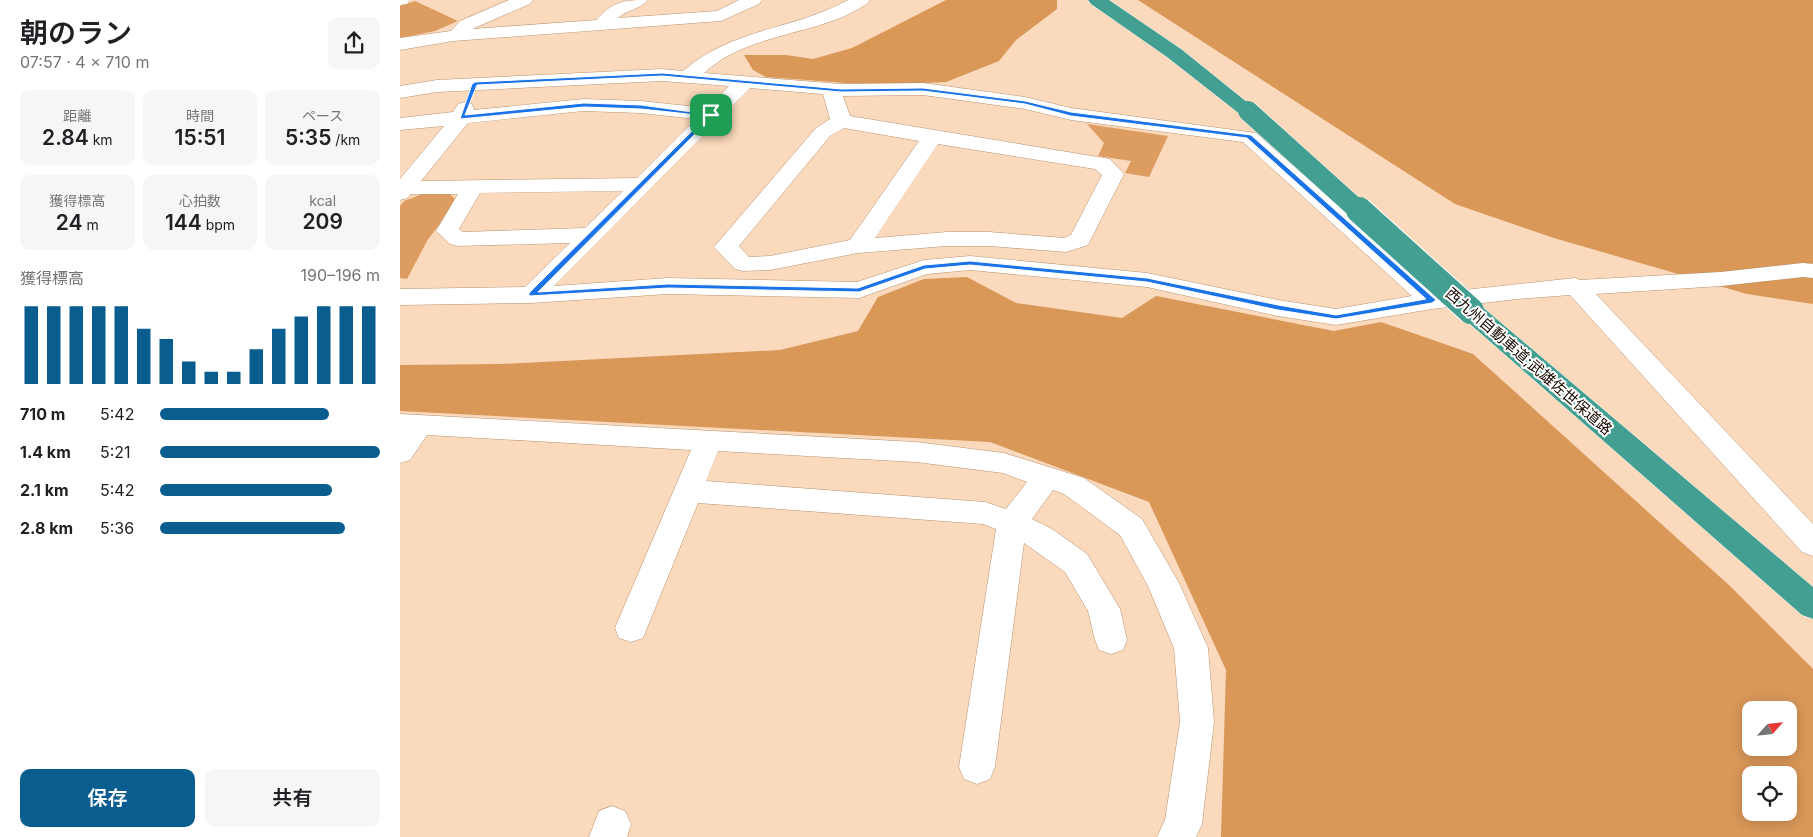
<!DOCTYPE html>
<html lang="ja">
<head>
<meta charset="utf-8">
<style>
	body { margin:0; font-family:Inter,"Noto Sans JP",sans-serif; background:#f6f6f6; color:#202124; height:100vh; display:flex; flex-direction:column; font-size:19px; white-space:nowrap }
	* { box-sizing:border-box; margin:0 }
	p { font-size:16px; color:#757577 }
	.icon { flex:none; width:28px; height:28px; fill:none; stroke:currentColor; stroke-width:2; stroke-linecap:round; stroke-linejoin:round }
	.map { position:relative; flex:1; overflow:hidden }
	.side { display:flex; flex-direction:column; background:#fff; width:400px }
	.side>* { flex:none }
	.needle { width:32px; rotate:63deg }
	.tools { position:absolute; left:1342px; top:701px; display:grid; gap:10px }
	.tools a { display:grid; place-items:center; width:55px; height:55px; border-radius:10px; background:#fff; box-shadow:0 2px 12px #0003; font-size:25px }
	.pin { position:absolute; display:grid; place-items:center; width:42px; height:42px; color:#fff; margin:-21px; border-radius:10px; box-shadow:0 2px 8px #0006 }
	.round { display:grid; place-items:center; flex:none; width:52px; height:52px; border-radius:10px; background:#f6f6f6 }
	.overview { display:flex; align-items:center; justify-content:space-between; height:85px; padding:0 20px }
	h1 { font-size:28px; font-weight:600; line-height:38px }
	.stats { display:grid; grid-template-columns:repeat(3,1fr); gap:8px; height:85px; padding:5px 20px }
	.stats div { display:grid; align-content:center; border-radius:10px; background:#f6f6f6; text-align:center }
	.stats b { font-size:21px; font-weight:600 }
	.stats small { font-size:14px; font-weight:400 }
	.stats p { font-size:14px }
	.chart { height:140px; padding:10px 20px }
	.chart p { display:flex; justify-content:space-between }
	.chart svg { width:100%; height:90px; margin-top:5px; stroke:#095d8f; stroke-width:6 }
	.primary-button { display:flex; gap:10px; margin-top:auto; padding:10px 20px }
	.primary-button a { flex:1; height:58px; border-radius:10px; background:#095d8f; color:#fff; font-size:20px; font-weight:600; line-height:58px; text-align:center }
	.primary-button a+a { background:#f6f6f6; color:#202124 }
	ul { padding:0 20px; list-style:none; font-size:16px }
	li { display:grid; grid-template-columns:80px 60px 1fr; align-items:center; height:38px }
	li i { height:12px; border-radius:6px; background:#095d8f }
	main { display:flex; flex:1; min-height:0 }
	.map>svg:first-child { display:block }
</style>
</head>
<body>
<main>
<section class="side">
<div class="overview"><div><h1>朝のラン</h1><p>07:57 · 4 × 710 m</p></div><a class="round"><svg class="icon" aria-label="share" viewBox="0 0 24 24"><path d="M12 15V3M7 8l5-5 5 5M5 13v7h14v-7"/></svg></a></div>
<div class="stats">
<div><p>距離</p><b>2.84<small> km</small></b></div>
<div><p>時間</p><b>15:51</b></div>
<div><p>ペース</p><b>5:35<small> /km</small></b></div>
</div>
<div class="stats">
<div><p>獲得標高</p><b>24<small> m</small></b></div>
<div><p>心拍数</p><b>144<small> bpm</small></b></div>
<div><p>kcal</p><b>209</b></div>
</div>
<div class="chart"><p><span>獲得標高</span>190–196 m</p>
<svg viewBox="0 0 160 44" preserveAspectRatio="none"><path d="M5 44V6M15 44V6M25 44V6M35 44V6M45 44V6M55 44V17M65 44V22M75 44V33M85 44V38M95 44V38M105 44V27M115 44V17M125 44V11M135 44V6M145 44V6M155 44V6"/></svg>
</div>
<ul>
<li><b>710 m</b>5:42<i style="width:77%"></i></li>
<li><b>1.4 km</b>5:21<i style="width:100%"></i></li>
<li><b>2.1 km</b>5:42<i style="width:78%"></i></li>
<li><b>2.8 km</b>5:36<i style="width:84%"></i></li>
</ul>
<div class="primary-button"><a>保存</a><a>共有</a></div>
</section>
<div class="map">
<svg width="1413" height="837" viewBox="0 0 1413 837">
	<rect width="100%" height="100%" fill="#fad9bc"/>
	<path fill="#de9d60" d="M15,1L58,21L35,31L0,38V6Z
		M687,124L768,136L749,177L725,173L731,161L698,156L704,143Z
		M25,193H49L57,201L27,241L7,279L0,278V206L4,201Z"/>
	<path fill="#d99758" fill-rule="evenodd" d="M546,0H657V9L616,40L599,61L546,82L473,85L366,77L353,70L344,55H386L413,59L452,48Z
		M738,0H1413V304L1347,294L1154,238L1055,204Z
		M567,277L616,303L722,318L756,296L934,331L981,322L1073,354L1330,586L1413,669V837H821L826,670L749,502L590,442L0,411V365L101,364L380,350L458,331L478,297L524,279ZM1351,710H1389V748H1351ZM1351,775H1389V812H1351Z"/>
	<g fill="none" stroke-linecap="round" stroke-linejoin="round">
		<defs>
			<path id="minor" d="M0,0H10L7,4L0,5Z
				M109,0H133L130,4L72,29L196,20C214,1 223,0 248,0C241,9 226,10 218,18L317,11L339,0H362L359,4L321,21L53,41L0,50V38L51,31L60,21Z
				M448,0H470L467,4C456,10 445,17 432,21C390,36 338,41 304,73L441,84L523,83L625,97L671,108L856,133L1037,293L1175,278L1180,280L1321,272L1403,263L1413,264V278L1403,277L1321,286L1196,294L1413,524V556L1402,552L1170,295L1117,299L1032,309L936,325L878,316L747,287L570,270L527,274L459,298L268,294L131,303L0,305V289L125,287L170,243L58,246L50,244L36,231L58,194H10L8,198L0,200V179L44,126L0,130V118L53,112L58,104L65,102L72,104L74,110L184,99L241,101L307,108L329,86L262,81L37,92L0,98V86L37,80L262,69L283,71C332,28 394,30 448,0ZM350,88L423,94L430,119L416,128L314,247L335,269L343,271L370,270L458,253L547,246H589L666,252L688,245L724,174L710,159L450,116L443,96L523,95L625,109L671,120L843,142L1012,296L936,309L878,300L747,273L570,256L524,260L457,282L268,278L154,286ZM184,111L241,113L296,119L237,178L21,181L68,123ZM444,128L519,141L450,240L370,256L349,257L339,246L430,136ZM538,144L695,169L702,175L671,235L664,238L589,232H547L475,238ZM223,191L185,228L63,232L59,229L80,193Z
				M0,414L516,442L604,453L684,478L742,519L779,583L808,648L814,722L802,824L796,837H757L765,820L780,722L774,648L748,586L720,535L664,494L653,490L632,519L652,529L687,554L720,609L727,640L723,650L711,654L699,650L695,640L688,611L665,572L624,543L595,767L590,779L577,784L564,779L559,767L596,529L583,524L298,503L247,628L243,638L231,642L219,638L215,628L291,450L27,435L10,460L0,463ZM318,451L516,462L603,473L627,482L606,509L585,502L306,481Z
				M212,806L225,811L231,824L227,837H189L199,811Z"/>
			<path id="highway" d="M688,0H709L781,49L858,111L855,115L848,117L841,115L767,57L691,4Z
				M1071,303L1080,305L1413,587V619L1402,615L1062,317L1059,311L1062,305Z"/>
		</defs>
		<use href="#minor" stroke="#b99370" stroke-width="1"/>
		<use href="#highway" stroke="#fff" stroke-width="1"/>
		<use href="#minor" fill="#fff" fill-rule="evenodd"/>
		<use href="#highway" fill="#449f93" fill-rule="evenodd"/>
		<defs>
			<path id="highway-bridge-far1" d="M848,111L960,212"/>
			<path id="highway-bridge" d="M959,210L1071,311"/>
		</defs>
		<use href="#highway-bridge-far1" stroke="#fff" stroke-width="21" stroke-linecap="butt"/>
		<use href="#highway-bridge" stroke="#fff" stroke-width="28" stroke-linecap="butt"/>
		<use href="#highway-bridge-far1" stroke="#449f93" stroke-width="20"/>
		<use href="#highway-bridge" stroke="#449f93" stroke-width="26"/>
	</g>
	<path fill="#1a73e8" stroke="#fff" fill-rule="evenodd" d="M262,73L441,89L523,88L625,101L671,112L851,135L1036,300L1032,303L936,319L878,310L747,282L570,265L525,269L459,292L268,288L129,296V293L307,116L241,109L184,107L60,119L72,84L75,82ZM262,76L441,92L523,91L625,104L671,116L847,138L1026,299L936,315L878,305L747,278L570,261L524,265L458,288L268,284L138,292L314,115L241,105L184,103L65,115L77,85Z"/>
	<g text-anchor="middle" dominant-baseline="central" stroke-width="4" stroke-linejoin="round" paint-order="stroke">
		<g font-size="15" fill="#170a01" stroke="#fff">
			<text transform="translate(1129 361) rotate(41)">西九州自動車道;武雄佐世保道路</text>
		</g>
	</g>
</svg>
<div class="tools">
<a><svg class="needle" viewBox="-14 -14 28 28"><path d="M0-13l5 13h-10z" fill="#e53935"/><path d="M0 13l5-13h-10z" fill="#757577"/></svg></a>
<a><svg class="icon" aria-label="locate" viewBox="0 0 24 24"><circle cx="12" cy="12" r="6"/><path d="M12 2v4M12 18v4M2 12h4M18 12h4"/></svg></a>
</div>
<div class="pin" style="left:311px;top:115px;background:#1e9e55"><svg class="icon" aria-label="arrive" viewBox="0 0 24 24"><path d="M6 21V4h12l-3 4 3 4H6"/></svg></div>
</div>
</main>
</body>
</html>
